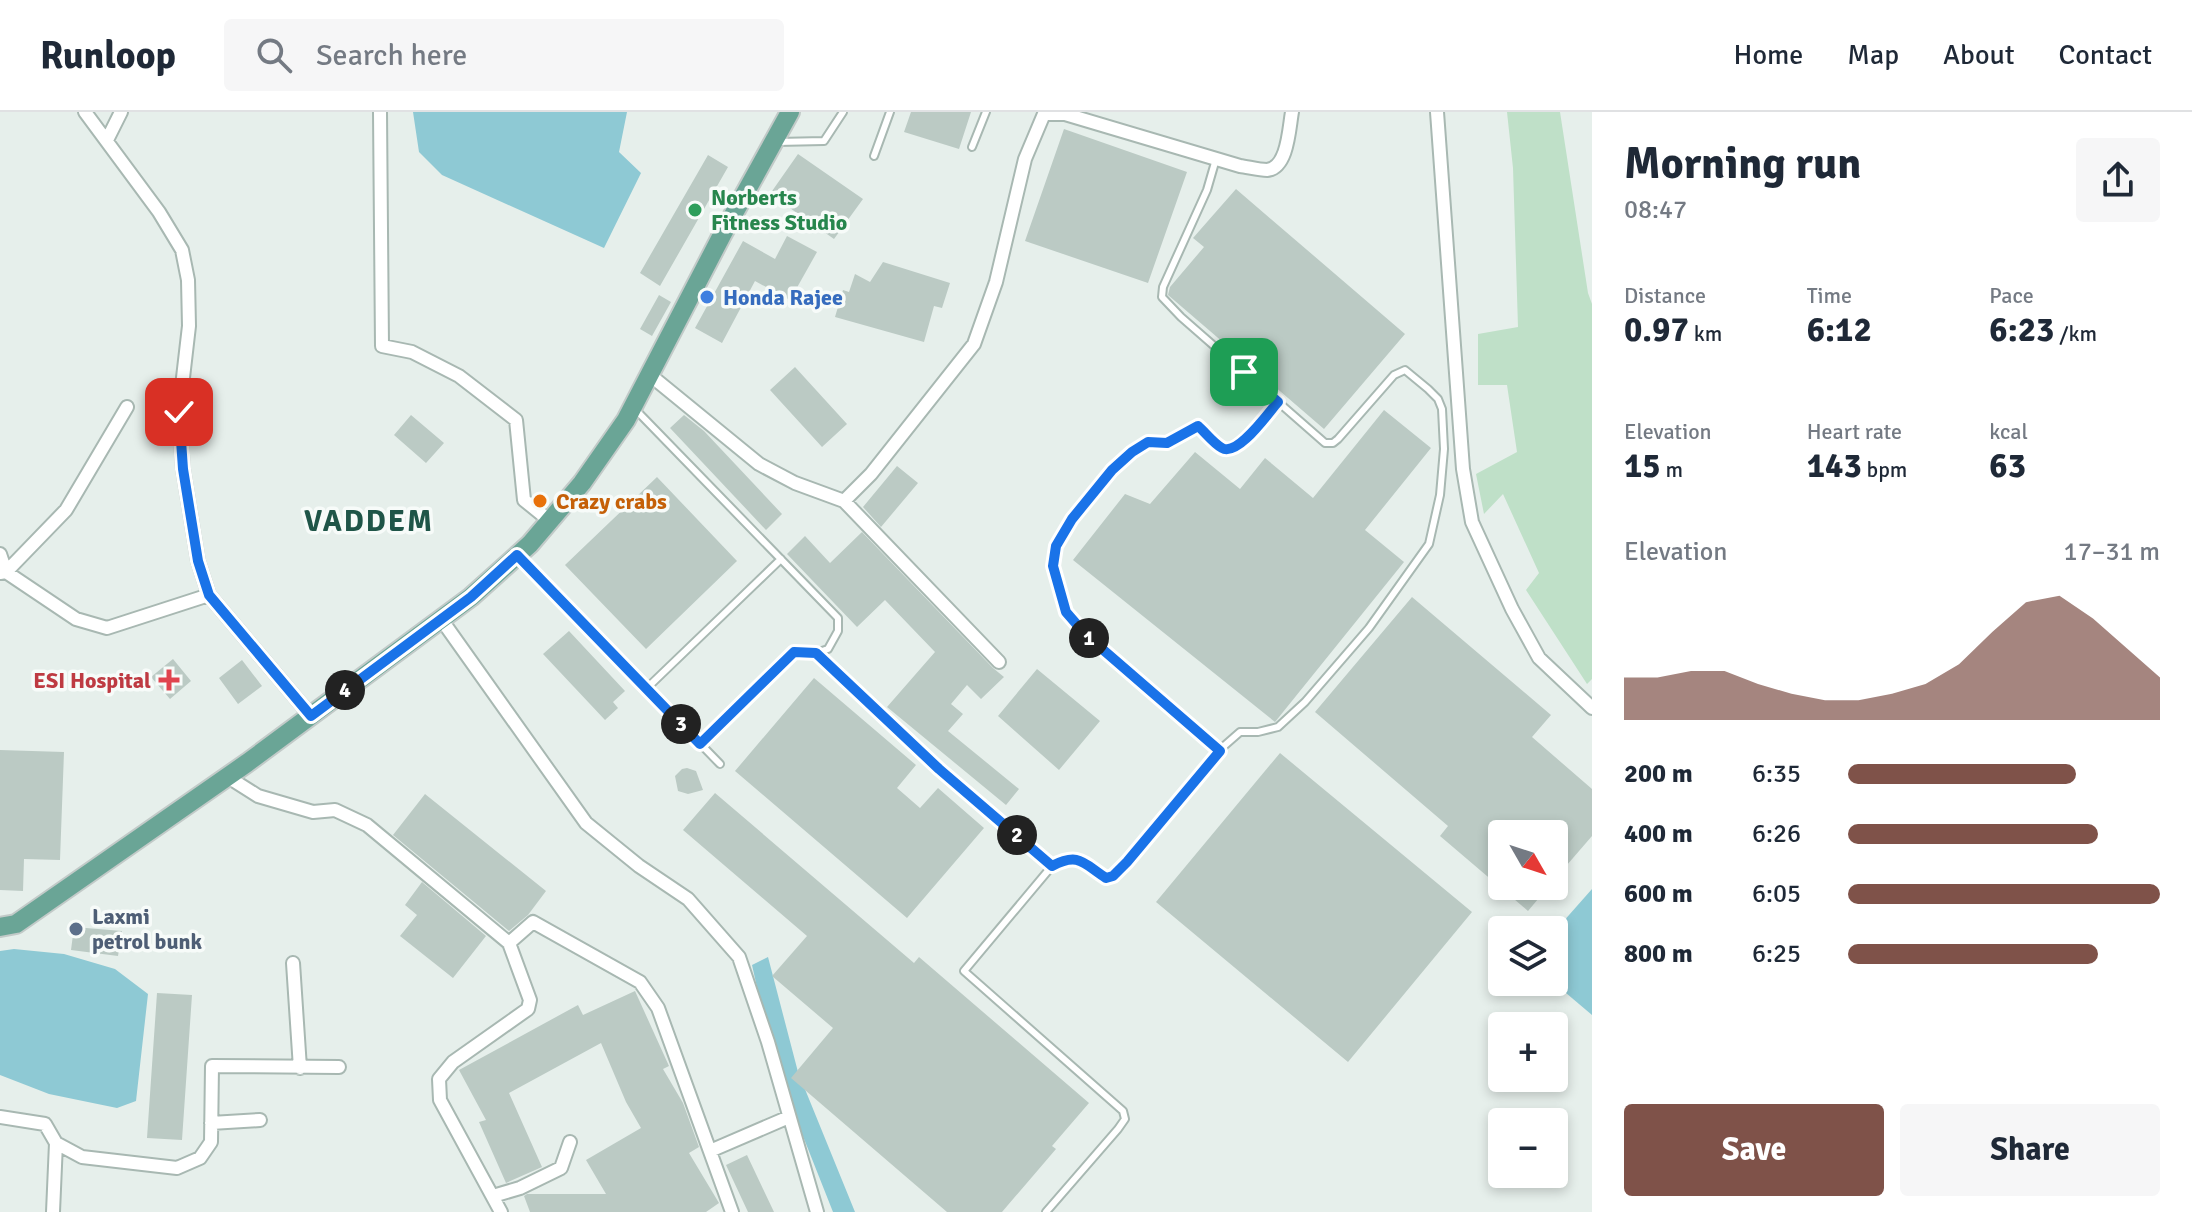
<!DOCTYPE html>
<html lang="en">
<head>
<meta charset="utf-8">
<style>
	body { margin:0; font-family:Signika,sans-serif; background:#f6f6f7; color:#1f2937; height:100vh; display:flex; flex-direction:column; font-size:30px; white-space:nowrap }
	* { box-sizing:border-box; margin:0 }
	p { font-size:26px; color:#747a83 }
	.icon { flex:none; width:44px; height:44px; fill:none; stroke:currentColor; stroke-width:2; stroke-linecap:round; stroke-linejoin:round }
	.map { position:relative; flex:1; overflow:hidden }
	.details { display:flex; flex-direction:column; background:#fff; width:600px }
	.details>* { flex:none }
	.needle { width:52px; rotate:129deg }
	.controls { position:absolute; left:1488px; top:708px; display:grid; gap:16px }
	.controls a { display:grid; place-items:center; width:80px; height:80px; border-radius:8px; background:#fff; box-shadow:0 4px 12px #0003; font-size:40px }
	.pin { position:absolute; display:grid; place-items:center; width:68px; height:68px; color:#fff; margin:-34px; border-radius:16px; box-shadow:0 4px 12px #0006 }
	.km { position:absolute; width:40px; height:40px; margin:-20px; border-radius:50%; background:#222; color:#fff; font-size:22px; line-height:40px; text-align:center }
	.round { display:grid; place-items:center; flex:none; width:84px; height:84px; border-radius:8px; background:#f6f6f7 }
	.headline { display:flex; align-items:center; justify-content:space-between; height:136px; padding:0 32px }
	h1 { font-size:44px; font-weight:700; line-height:60px }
	.figures { display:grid; grid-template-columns:repeat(3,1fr); gap:12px; height:136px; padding:8px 32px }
	.figures div { display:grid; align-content:center }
	.figures b { font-size:34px; font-weight:700 }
	.figures small { font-size:22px; font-weight:400 }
	.figures p { font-size:22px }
	.chart { height:224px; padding:16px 32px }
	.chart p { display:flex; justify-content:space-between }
	.chart svg { width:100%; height:144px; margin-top:8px; fill:#7f5249; opacity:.7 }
	.button { display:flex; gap:16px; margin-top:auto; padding:16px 32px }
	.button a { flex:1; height:92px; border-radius:8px; background:#7f5249; color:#fff; font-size:32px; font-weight:700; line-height:92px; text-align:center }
	.button a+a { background:#f6f6f7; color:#1f2937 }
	ul { padding:0 32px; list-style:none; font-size:26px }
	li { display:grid; grid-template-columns:128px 96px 1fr; align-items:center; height:60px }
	li i { height:20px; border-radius:10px; background:#7f5249 }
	header { display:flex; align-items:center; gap:48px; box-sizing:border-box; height:112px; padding:0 40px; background:#fff; border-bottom:2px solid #e0e1e3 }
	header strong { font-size:38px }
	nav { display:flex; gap:44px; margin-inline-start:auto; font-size:28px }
	.search { width:560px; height:72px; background:#f6f6f7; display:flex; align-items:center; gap:20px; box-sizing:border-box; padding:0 28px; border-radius:8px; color:#747a83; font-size:30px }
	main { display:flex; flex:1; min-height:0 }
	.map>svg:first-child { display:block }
</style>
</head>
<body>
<header>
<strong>Runloop</strong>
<div class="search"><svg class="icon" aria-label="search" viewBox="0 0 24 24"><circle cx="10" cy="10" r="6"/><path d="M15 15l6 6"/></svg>Search here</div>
<nav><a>Home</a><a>Map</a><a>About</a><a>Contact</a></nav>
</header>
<main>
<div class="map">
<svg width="1592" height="1100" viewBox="0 0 1592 1100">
	<rect width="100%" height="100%" fill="#e6efeb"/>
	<path fill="#bfe0c8" d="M1507,0H1560L1588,181L1592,192V567L1587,572L1526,478L1539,461L1503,382L1484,402L1476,362L1517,340L1507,273H1478V222L1518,215L1513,56Z"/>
	<path fill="#8ec9d4" d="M413,0H627L619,40L641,61L604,136L442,63L419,40Z
		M1592,777V903L1553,870L1554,820Z
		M14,837L64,842L115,857L148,882L136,989L117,996L49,982L0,963V839Z
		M768,845L798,960L855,1100H833L774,951L752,853Z"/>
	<path fill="#bbcac4" d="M911,0H971L959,37L904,20Z
		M1064,17L1187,60L1148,171L1025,129Z
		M798,42L863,87L834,127L770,82Z
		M708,43L728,55L660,174L640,161Z
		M1236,77L1405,222L1324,317L1168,183L1170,175L1204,135L1193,126Z
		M787,124L817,140L790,188L755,169L722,231L695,216L743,129L775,147Z
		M883,150L950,171L942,196L934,194L924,230L835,205L843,178L849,180L855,162L870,170Z
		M659,183L671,190L652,224L640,217Z
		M795,255L847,312L822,335L770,278Z
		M1384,298L1431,336L1365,418L1404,450L1275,610L1073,448L1125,382L1150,392L1195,340L1240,377L1265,346L1313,386Z
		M411,303L444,331L426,351L394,323Z
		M684,303L704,319L782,402L766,418L670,316Z
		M897,354L918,371L881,415L863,395Z
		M657,365L737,449L646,537L565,453Z
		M862,420L993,556L1004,565L981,587L967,573L951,592L963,602L948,619L1019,677L1006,693L887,595L935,540L885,488L857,515L787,442L805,424L830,451Z
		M1412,485L1551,603L1532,625L1592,677V724L1554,768V722H1502V774H1549L1528,799L1440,724L1448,714L1315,600Z
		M569,519L625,579L613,590L618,596L605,608L543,542Z
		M173,547L191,569L170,587L151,565Z
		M242,548L262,574L238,592L219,566Z
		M1037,557L1100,609L1059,658L998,604Z
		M814,566L916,653L897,676L920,696L938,676L984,716L907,806L735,659Z
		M0,638L64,640L60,748L24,747L23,779L0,778Z
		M1280,641L1472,800L1348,950L1156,790Z
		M687,656L696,659L703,678L688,682L678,679L675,664L682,657Z
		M715,681L914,851L919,845L1089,991L1052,1034L1056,1037L1002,1100H947L791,966L833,916L772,864L807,824L683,718Z
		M425,682L546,779L528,803L509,819L393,723Z
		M422,770L486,824L453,866L400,824L417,803L405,793Z
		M74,815L122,819L118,844L71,838Z
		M635,879L669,954L663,957L683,991L699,1035L689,1041L719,1091L706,1100H530L524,1084L527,1082H606L586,1048L641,1016L626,990L601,931L509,981L542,1055L506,1071L479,1010L486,1008L459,958L578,893L583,903Z
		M157,881L192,883L182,1028L147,1026Z
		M747,1043L774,1100H748L726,1053Z"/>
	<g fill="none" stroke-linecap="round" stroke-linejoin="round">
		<defs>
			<path id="service" d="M777,30L824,29L843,0
				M972,35L986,0
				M874,44L890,0
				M634,296L838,506V519L828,537L816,541L794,540L700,632
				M520,446L720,652
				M816,541L939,657L1052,754L964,859L1123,999L1125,1007L1118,1017L1046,1100
				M647,576L781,447
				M1220,639L1086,523L1066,500L1053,454L1056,434L1072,407L1112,358L1132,340L1148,330L1167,331L1198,314L1222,336L1230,338L1248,325L1278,290
				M1052,754C1079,740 1083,751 1106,766L1113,764L1224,634L1240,620H1258L1278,615L1305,590L1369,516L1429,432L1440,383L1444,337L1442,297L1438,287L1428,277L1405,258L1394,263L1338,327L1333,331H1325L1181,205L1162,185L1163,175L1207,78L1216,47"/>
			<path id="minor" d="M85,0L159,100L182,138L188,168L189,214L179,300L183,357L198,449L209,483L311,604
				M380,0L382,234L412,240L459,264L516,308L524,388L550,409
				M1437,0L1463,357L1472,410L1512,497L1539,546L1592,596
				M107,28L121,0
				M650,263L759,352L795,371L844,389L871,362L974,232L996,170L1025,47L1044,2H1065L1240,54C1248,55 1259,58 1267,58C1288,56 1289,16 1292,0
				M844,389L999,550
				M0,442L6,460L76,507L107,516L209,483
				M0,461L6,460L66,398L127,295
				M441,507L586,711L639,754L688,787L739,845L768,930L817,1100
				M228,665L258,684L313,700L335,698L367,713L509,831L530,888L528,897L453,950L439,967L440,988L501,1100
				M509,831L533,810L640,870L658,896L732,1100
				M293,851L300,956
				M0,1005L45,1012L56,1031L53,1100
				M211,1011L260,1008
				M56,1031L82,1045L177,1056L200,1046L211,1030L212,954L339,955
				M710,1039L789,1005
				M493,1084L520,1076L561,1056L570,1030"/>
			<path id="primary" d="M0,815L16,812L247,651L471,485L530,432L582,371L626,308L722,123L790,0"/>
		</defs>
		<use href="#service" stroke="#a8b8b2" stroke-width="10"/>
		<use href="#minor" stroke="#a8b8b2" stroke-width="16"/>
		<use href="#primary" stroke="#c2cac8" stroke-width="22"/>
		<use href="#service" stroke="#fff" stroke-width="6"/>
		<use href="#minor" stroke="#fff" stroke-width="12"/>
		<use href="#primary" stroke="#6aa596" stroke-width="18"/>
	</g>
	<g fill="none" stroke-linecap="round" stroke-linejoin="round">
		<defs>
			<path id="route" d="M179,300L183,357L198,449L209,483L311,604L471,485L517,443L700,632L794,540L816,541L939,657L1052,754C1079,740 1083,751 1106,766L1113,764L1127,750L1220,639L1086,523L1066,500L1053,454L1056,434L1072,407L1112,358L1132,340L1148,330L1167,331L1198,314C1205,320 1213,331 1222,336C1238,345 1268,301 1278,290L1244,260"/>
		</defs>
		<use href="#route" stroke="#fff" stroke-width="16"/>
		<use href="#route" stroke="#1a73e8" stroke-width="10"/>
	</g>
	<circle fill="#2e9e5b" stroke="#f7fbf9" stroke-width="3" cx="695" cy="98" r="8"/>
	<circle fill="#3f7fe0" stroke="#f7fbf9" stroke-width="3" cx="707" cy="185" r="8"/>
	<circle fill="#e8710a" stroke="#f7fbf9" stroke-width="3" cx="540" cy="389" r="8"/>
	<path fill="#e0444e" stroke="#f7fbf9" stroke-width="3" d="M165 556h8v8h8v8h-8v8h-8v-8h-8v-8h8z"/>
	<circle fill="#5c6f8a" stroke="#f7fbf9" stroke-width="3" cx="76" cy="817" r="8"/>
	<g text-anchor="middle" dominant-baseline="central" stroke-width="7" stroke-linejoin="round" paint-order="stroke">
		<g font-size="22" font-weight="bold" fill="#27864d" stroke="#f7fbf9" text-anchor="start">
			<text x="711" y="85">Norberts<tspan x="711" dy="25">Fitness Studio</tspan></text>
		</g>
		<g font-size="22" font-weight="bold" fill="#366cbe" stroke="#f7fbf9" text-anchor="start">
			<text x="723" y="185">Honda Rajee</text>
		</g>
		<g font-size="22" font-weight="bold" fill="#c56008" stroke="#f7fbf9" text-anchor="start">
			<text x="556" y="389">Crazy crabs</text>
		</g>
		<g font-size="22" font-weight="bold" fill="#be3a42" stroke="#f7fbf9" text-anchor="end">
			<text x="151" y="568">ESI Hospital</text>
		</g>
		<g font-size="22" font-weight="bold" fill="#4e5e75" stroke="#f7fbf9" text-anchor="start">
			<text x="92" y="804">Laxmi<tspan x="92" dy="25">petrol bunk</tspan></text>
		</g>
		<g font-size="30" font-weight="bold" letter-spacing="2" fill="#1f5548" stroke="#f7fbf9">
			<text x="369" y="409">VADDEM</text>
		</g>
	</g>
</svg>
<div class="controls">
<a><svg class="needle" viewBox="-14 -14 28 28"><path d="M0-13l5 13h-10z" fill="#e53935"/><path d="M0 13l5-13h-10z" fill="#747a83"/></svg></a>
<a><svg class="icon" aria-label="layers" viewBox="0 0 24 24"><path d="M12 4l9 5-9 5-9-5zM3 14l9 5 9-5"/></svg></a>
<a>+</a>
<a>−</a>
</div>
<div class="pin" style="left:1244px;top:260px;background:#1e9e55"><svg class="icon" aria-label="arrive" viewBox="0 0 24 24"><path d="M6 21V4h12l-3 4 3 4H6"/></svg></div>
<div class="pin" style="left:179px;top:300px;background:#d93025"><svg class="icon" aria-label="check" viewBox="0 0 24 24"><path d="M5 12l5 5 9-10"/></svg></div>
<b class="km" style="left:1089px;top:526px">1</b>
<b class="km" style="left:1017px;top:723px">2</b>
<b class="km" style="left:681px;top:612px">3</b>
<b class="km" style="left:345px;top:578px">4</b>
</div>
<section class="details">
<div class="headline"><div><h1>Morning run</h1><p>08:47</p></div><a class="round"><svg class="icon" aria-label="share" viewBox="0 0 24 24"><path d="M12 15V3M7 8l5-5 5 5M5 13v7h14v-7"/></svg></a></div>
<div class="figures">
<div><p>Distance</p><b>0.97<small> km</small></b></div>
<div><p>Time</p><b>6:12</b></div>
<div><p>Pace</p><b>6:23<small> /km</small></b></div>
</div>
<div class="figures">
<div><p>Elevation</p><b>15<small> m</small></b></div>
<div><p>Heart rate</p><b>143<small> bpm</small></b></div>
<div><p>kcal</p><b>63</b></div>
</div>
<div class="chart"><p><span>Elevation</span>17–31 m</p>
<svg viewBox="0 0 160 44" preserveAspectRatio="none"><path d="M0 44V31L10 31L20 29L30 29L40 33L50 36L60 38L70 38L80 36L90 33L100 27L110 17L120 8L130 6L140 13L150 22L160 31V44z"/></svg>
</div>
<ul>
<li><b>200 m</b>6:35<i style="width:73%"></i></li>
<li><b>400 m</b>6:26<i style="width:80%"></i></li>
<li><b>600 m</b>6:05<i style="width:100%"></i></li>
<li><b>800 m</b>6:25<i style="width:80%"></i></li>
</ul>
<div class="button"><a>Save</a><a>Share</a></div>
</section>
</main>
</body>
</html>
